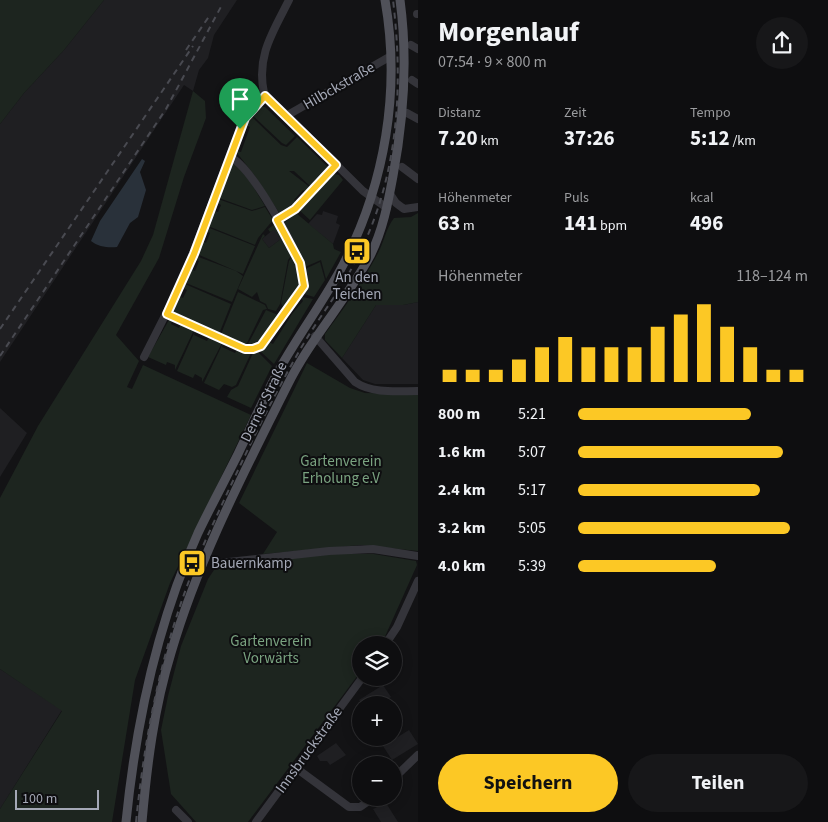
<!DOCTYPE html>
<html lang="de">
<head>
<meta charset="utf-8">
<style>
	body { margin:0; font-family:"Source Sans 3",sans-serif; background:#171719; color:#f1f3f6; height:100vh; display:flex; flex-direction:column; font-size:19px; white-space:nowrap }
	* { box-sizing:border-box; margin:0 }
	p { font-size:16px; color:#9b9c9f }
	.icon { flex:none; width:28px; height:28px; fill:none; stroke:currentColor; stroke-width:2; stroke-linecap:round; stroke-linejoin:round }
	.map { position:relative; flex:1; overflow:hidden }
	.sheet { display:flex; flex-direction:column; background:#0e0e10; width:410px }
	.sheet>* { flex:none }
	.buttons { position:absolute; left:352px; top:636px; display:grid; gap:10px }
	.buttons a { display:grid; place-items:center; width:50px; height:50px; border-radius:50%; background:#0e0e10; box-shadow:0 2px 12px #0003,0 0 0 1px #2e2e30; font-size:25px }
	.scale { position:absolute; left:15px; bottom:12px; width:84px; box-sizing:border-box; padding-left:5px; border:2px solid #a4a8b6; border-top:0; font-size:14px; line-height:18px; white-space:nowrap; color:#a4a8b6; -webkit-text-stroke:4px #0e0e10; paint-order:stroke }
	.pin { position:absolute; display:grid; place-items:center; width:42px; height:42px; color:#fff; margin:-51px -21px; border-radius:50% 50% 50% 0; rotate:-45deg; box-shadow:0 0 5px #0007 }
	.pin .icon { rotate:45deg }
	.round { display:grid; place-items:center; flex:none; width:52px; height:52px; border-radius:26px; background:#171719 }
	.overview { display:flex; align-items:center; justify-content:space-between; height:85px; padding:0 20px }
	h1 { font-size:28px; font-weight:700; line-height:38px }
	.stats { display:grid; grid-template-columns:repeat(3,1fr); gap:8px; height:85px; padding:5px 20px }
	.stats div { display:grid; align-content:center }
	.stats b { font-size:21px; font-weight:700 }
	.stats small { font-size:14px; font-weight:400 }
	.stats p { font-size:14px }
	.chart { height:140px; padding:10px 20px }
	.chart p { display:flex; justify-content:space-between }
	.chart svg { width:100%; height:90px; margin-top:5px; stroke:#fcc825; stroke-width:6 }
	.button { display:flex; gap:10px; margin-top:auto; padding:10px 20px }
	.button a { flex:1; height:58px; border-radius:30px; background:#fcc825; color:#111; font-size:20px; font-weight:700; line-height:58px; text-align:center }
	.button a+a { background:#171719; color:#f1f3f6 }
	ul { padding:0 20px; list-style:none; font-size:16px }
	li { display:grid; grid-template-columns:80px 60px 1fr; align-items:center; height:38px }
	li i { height:12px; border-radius:6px; background:#fcc825 }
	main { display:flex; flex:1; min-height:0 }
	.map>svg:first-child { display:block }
</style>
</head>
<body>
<main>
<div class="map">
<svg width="418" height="822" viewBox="0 0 418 822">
	<rect width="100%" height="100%" fill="#131315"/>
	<path fill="#1f1f22" d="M104,0H237L214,35L208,58L199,70L193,91L184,85L0,362V124L24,93L64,50Z
		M323,211L338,216L336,223L340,225L333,244L308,224L317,214L322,215Z
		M274,229L281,239L269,248L262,239Z
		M418,302V384H375L363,380L342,358L376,305H403Z
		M0,408L27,433L0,477Z
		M0,669L62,710L0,809Z
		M383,685L391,697L379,705H362L359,700Z
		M409,730L418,744L392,760L383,746Z
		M336,743L346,755L330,765L327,761H320L317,756Z
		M386,803L398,822H381L373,809Z"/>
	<path fill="#1d251f" d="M0,0H104L64,50L24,93L0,124Z
		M193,91L205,101L206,118L184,177L159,258L116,335L139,361L127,387L132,389L143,365L251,415L170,583L135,680L112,822H0V809L62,711L0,669V498L38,426L141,261L153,235Z
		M259,107H265L295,136L286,145L282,143L252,115Z
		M251,116L281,145L287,147L297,137L329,168L311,187L294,171H289L311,188L307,192L303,190L294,200L297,203L280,214L255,176L237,153V151L241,152L250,127L246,125Z
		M235,163L251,183L265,206L252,210L219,198L232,164Z
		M334,174L339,175L343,180L310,220L299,210Z
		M218,199L252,211L265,207L273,220L258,238L255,245L208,226L214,211L218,212L221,205L217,203Z
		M296,213L333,244L334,249L341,252L326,279L321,260L305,267L284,223Z
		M418,213V302L403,305H376L342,358L325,340V334C344,308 363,282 378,253C384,242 386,228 394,218L411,217Z
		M275,224L292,255L288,260L280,304L276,311L268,309L266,304L260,301L257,292L252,297L238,289L263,234L265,236L262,239L269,248L281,239L274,230L270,232L268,229Z
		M207,227L255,246L243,274L197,254L202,241L206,243L210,233L206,231Z
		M196,256L236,271L243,276L232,302L186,283L191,269L195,271L199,261L195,259Z
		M293,256L301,285L283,307L281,303L289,261Z
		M320,262L325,280L314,297L304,294L308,284L305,269Z
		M185,284L231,304L219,334L174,312L179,296L183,298L187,290L183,288Z
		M238,292L265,305L267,309L263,310L246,345L221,334Z
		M302,297L313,299L274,364L260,351L269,342L273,344L292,314L303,301L301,298Z
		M266,310L278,315C269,328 264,344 247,346Z
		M169,320H172L171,324L179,328L181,324L194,330L175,370V365L167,362L166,365L148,357Z
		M195,331L194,335L207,341L209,337L222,343L202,382V378L195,374L193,378L177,371Z
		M223,343L222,347L235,353L237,350L251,353L236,385L232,387L224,384L219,390L204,383Z
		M258,352L272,366L251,408L227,397L231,390L238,386L253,353Z
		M307,363L350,388L365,393L418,394V551L361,545L263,554L277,532L239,503Z
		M334,554H374L416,561L417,565L383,641L380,645H361V671L248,822H196L171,794L161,730L168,696L181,646L208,579L214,570L272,559Z"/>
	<path fill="#29313a" d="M142,159L145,161L140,172L146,190L138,217L130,223L117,247C109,248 98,247 91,241L100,221Z"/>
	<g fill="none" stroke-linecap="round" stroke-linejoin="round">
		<path stroke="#34343a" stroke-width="8" d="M289,0C273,32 256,56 264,93L363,191L387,208
			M417,14H418
			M411,45L418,49
			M412,80L418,84
			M407,113L418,119
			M286,116L391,56
			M402,167L418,179
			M390,194L396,203L404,209L418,207
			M277,220L295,209L337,165
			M167,314L245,349H253L266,341L284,312L304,286C303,278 303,270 300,263C291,240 251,166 230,157
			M315,336L355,382C373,394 397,391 418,391
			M144,357L182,282L245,118L265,96
			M219,563L329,551L373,549L418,556
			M385,645L397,627L418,581
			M296,768L349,807H360L373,798
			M394,778L418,755
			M176,810L188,822
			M256,822L362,678"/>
		<path stroke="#505159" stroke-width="9" d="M126,822C136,722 157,624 198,533C211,506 225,480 238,454C253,423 266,392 283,363C302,330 325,299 343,265C385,184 401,90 385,0
			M142,822C147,765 154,708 171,653C198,560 244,472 287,386C310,339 346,301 370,256C383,230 388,203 393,176C404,117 408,59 400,0"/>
		<path stroke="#494a51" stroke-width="2" stroke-dasharray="6 5" stroke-linecap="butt" d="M186,50L210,15
			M0,329L193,46
			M0,356L166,109L223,3
			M136,822C146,723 166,628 207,537C235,476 264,413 297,355C314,324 336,297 353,266C398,183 404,92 393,0"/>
	</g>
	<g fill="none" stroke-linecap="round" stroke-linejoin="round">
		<defs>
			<path id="route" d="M265,96L336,165L295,209L277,220L300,263L304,286L261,346L253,349H245L167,314L194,254L245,118Z"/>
		</defs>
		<use href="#route" stroke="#fff" stroke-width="10"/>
		<use href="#route" stroke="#fcc825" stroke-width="6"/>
	</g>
	<defs>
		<symbol id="bus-square" viewBox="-11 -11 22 22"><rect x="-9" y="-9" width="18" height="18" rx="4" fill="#fcc825" stroke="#0e0e10"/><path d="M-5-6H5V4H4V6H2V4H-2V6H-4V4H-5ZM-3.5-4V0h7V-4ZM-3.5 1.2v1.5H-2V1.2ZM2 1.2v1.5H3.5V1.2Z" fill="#111"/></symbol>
	</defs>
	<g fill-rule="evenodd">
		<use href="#bus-square" x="341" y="235" width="32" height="32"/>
		<use href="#bus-square" x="176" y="547" width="32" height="32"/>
	</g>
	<g text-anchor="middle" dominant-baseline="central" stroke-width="4" stroke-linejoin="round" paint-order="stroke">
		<g font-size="15" fill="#a4a8b6" stroke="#0e0e10">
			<text transform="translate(339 86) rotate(-30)">Hilbckstraße</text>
			<text transform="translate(264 402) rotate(-64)">Derner Straße</text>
			<text transform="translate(309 750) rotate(-54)">Innsbruckstraße</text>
		</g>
		<g font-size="15" fill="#a4a8b6" stroke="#0e0e10">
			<text x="357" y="277">An den<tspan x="357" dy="17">Teichen</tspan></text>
			<text x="211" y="563" text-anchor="start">Bauernkamp</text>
		</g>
		<g font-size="15" fill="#7aa380" stroke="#0e0e10">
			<text x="341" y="461">Gartenverein<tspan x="341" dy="17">Erholung e.V</tspan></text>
			<text x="271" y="641">Gartenverein<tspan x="271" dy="17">Vorwärts</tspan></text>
		</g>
	</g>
</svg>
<div class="buttons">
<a><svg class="icon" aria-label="layers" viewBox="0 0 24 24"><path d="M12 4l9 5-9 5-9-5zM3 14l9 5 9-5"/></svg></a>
<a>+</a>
<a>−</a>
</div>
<div class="scale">100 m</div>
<div class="pin" style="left:240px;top:129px;background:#1e9e55"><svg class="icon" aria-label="arrive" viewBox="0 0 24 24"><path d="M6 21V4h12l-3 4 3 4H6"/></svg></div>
</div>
<section class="sheet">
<div class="overview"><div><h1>Morgenlauf</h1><p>07:54 · 9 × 800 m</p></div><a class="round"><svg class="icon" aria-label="share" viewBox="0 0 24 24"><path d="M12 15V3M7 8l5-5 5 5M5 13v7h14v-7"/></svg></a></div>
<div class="stats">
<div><p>Distanz</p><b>7.20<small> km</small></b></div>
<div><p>Zeit</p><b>37:26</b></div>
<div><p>Tempo</p><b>5:12<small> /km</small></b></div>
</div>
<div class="stats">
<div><p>Höhenmeter</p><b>63<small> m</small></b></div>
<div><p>Puls</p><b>141<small> bpm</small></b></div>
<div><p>kcal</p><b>496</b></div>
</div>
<div class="chart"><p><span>Höhenmeter</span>118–124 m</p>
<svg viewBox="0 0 160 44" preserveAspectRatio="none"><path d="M5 44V38M15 44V38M25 44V38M35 44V33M45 44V27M55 44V22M65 44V27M75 44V27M85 44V27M95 44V17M105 44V11M115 44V6M125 44V17M135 44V27M145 44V38M155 44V38"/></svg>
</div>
<ul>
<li><b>800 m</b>5:21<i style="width:75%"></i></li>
<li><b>1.6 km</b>5:07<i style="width:89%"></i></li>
<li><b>2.4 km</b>5:17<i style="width:79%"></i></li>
<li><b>3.2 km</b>5:05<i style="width:92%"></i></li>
<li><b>4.0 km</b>5:39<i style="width:60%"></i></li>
</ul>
<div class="button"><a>Speichern</a><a>Teilen</a></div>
</section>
</main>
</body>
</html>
